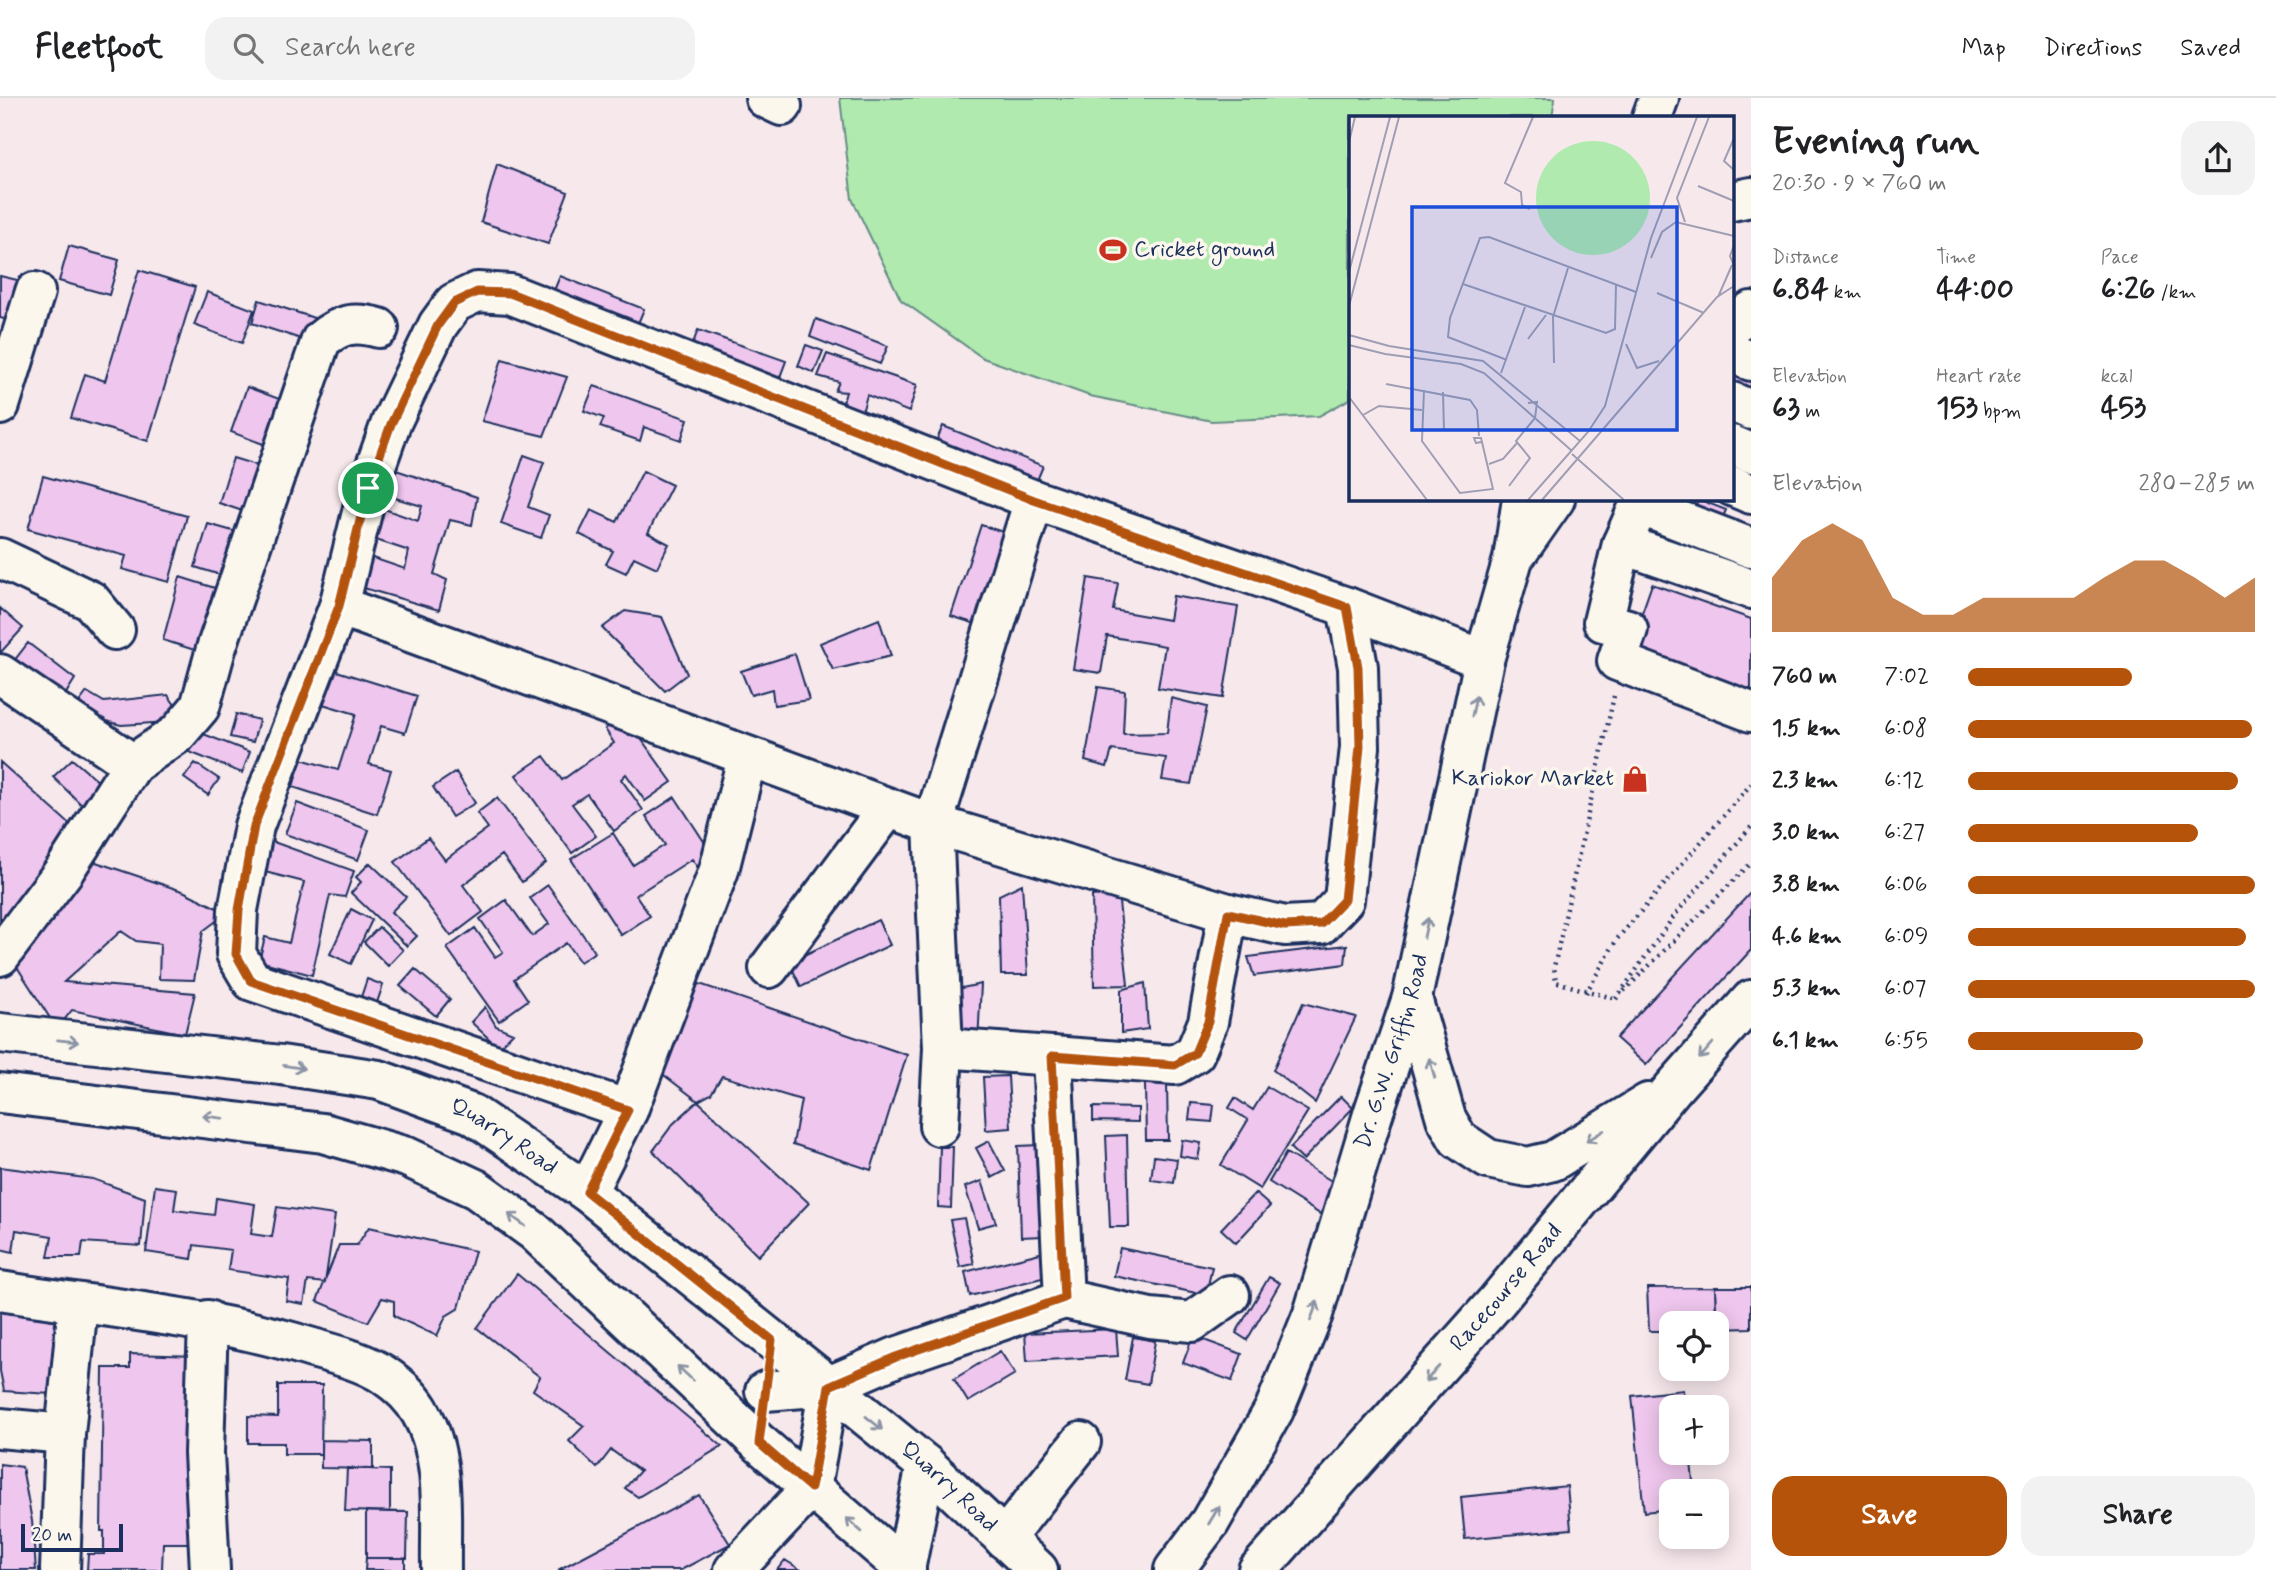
<!DOCTYPE html>
<html lang="en">
<head>
<meta charset="utf-8">
<style>
	body { margin:0; font-family:Mynerve,sans-serif; background:#f2f2f2; color:#202124; height:100vh; display:flex; flex-direction:column; font-size:26px; white-space:nowrap }
	* { box-sizing:border-box; margin:0 }
	p { font-size:23px; color:#757577 }
	.icon { flex:none; width:38px; height:38px; fill:none; stroke:currentColor; stroke-width:2; stroke-linecap:round; stroke-linejoin:round }
	.map { position:relative; flex:1; overflow:hidden }
	.panel { display:flex; flex-direction:column; background:#fff; width:525px }
	.panel>* { flex:none }
	.fabs { position:absolute; left:1659px; top:1213px; display:grid; gap:14px }
	.fabs a { display:grid; place-items:center; width:70px; height:70px; border-radius:14px; background:#fff; box-shadow:0 4px 18px #0003; font-size:35px }
	.scale { position:absolute; left:21px; bottom:18px; width:102px; box-sizing:border-box; padding-left:7px; border:4px solid #1b2f5e; border-top:0; font-size:19px; line-height:24px; white-space:nowrap; color:#1b2f5e; -webkit-text-stroke:5px #fbf7ec; paint-order:stroke }
	.pin { position:absolute; display:grid; place-items:center; width:60px; height:60px; color:#fff; margin:-30px; border:4px solid #fff; border-radius:50%; box-shadow:0 2px 7px #0007 }
	.round { display:grid; place-items:center; flex:none; width:74px; height:74px; border-radius:21px; background:#f2f2f2 }
	.head { display:flex; align-items:center; justify-content:space-between; height:119px; padding:0 21px }
	h1 { font-size:38px; font-weight:700; line-height:52px }
	.metrics { display:grid; grid-template-columns:repeat(3,1fr); gap:10px; height:119px; padding:7px 21px }
	.metrics div { display:grid; align-content:center }
	.metrics b { font-size:30px; font-weight:700 }
	.metrics small { font-size:19px; font-weight:400 }
	.metrics p { font-size:19px }
	.chart { height:196px; padding:14px 21px }
	.chart p { display:flex; justify-content:space-between }
	.chart svg { width:100%; height:126px; margin-top:7px; fill:#b45309; opacity:.7 }
	.action { display:flex; gap:14px; margin-top:auto; padding:14px 21px }
	.action a { flex:1; height:80px; border-radius:21px; background:#b45309; color:#fff; font-size:28px; font-weight:700; line-height:80px; text-align:center }
	.action a+a { background:#f2f2f2; color:#202124 }
	ul { padding:0 21px; list-style:none; font-size:23px }
	li { display:grid; grid-template-columns:112px 84px 1fr; align-items:center; height:52px }
	li i { height:18px; border-radius:9px; background:#b45309 }
	header { display:flex; align-items:center; gap:42px; box-sizing:border-box; height:98px; padding:0 35px; background:#fff; border-bottom:2px solid #e0e0e0 }
	header strong { font-size:33px }
	nav { display:flex; gap:38px; margin-inline-start:auto; font-size:24px }
	.search { width:490px; height:63px; background:#f2f2f2; display:flex; align-items:center; gap:18px; box-sizing:border-box; padding:0 24px; border-radius:21px; color:#757577; font-size:26px }
	main { display:flex; flex:1; min-height:0 }
	.map>svg:first-child { display:block }
</style>
</head>
<body>
<header>
<strong>Fleetfoot</strong>
<div class="search"><svg class="icon" aria-label="search" viewBox="0 0 24 24"><circle cx="10" cy="10" r="6"/><path d="M15 15l6 6"/></svg>Search here</div>
<nav><a>Map</a><a>Directions</a><a>Saved</a></nav>
</header>
<main>
<div class="map">
<svg width="1751" height="1472" viewBox="0 0 1751 1472">
	<rect width="100%" height="100%" fill="#f7e8ec"/>
	<filter id="ink" filterUnits="userSpaceOnUse"><feTurbulence type="fractalNoise" baseFrequency=".0143" numOctaves="2"/><feDisplacementMap in="SourceGraphic" scale="14" xChannelSelector="R" yChannelSelector="G"/><feConvolveMatrix kernelMatrix="1 2 1 2 8 2 1 2 1" color-interpolation-filters="sRGB"/></filter>
	<g filter="url(#ink)">
		<path fill="#b0eaaf" stroke="#668c86" stroke-width="2" d="M840,0H1555L1552,19H1350V301L1319,318L1212,323L1090,298L983,260L901,202L852,101Z"/>
		<path fill="#efc6ed" stroke="#1b2f5e" stroke-width="2" d="M497,66L568,94L548,146L481,124Z
			M69,148L119,162L109,197L59,183Z
			M139,172L195,189L148,343L71,320L85,276L105,283Z
			M0,178L26,184L16,224L0,220Z
			M560,178L644,211L634,235L550,202Z
			M207,194L254,212L242,245L194,227Z
			M259,202L317,221L310,244L252,225Z
			M816,221L888,248L880,266L810,239Z
			M698,232L786,263L777,287L689,256Z
			M806,247L823,253L814,275L798,268Z
			M827,256L917,287L909,314L867,297L861,318L841,311L846,294L835,293L839,284L818,278Z
			M502,261L567,279L544,338L482,323Z
			M1732,275L1751,282V306L1732,298Z
			M594,288L688,321L681,342L644,329L640,343L600,329L604,320L584,313Z
			M247,289L290,305L274,350L231,334Z
			M943,328L1043,368L1033,392L932,352Z
			M524,357L544,364L528,409L549,417L541,440L501,426Z
			M233,360L269,371L254,417L219,405Z
			M396,372L477,399L472,427L450,422L434,476L447,482L439,512L357,488L367,458L405,471L409,453L367,439L376,408L418,423L422,408L385,397Z
			M643,373L672,387L648,435L669,446L657,470L634,459L626,475L606,466L613,453L579,436L591,412L617,424Z
			M43,378L187,418L169,484L122,471L126,458L28,431Z
			M1659,401H1698L1726,412L1718,431Z
			M208,426L247,437L233,481L195,469Z
			M981,427L1006,435L976,526L951,518Z
			M180,479L221,492L204,555L163,542Z
			M1088,480L1118,485L1113,512L1169,522L1173,498L1238,509L1223,600L1158,590L1165,548L1107,538L1101,575L1073,571Z
			M1652,486L1751,521V606L1723,596L1727,583L1630,549Z
			M0,510L23,530L1,554L0,553Z
			M625,513L662,519L687,576L665,593L602,530Z
			M879,521L891,558L833,572L820,545Z
			M28,545L75,581L60,605L10,568Z
			M795,556L809,602L774,607L772,591L751,597L741,573Z
			M327,570L417,598L405,635L381,628L369,666L391,672L377,716L293,689L301,661L338,672L356,616L316,604Z
			M1098,589L1125,593L1123,636L1167,635L1171,600L1207,609L1191,686L1162,682L1166,660L1112,652L1107,669L1085,663Z
			M87,594L104,604L168,597L175,607L169,624L121,627L72,614Z
			M236,616L259,622L253,644L230,639Z
			M624,617L672,684L645,703L626,676L621,681L643,712L614,733L587,696L572,706L596,738L572,755L516,677L544,658L562,682L614,645L605,631Z
			M188,630L250,654L242,675L187,653Z
			M72,661L107,691L91,716L53,679Z
			M0,664L83,738L0,839Z
			M195,665L219,681L208,697L184,680Z
			M456,674L475,705L452,719L433,689Z
			M675,699L718,765L702,776L692,761L636,797L650,818L621,837L571,761L613,735L633,767L665,747L646,718Z
			M497,700L546,765L522,784L502,757L463,787L483,814L451,838L395,764L428,740L445,762L488,730L477,715Z
			M297,705L369,732L358,762L285,736Z
			M268,742L354,773L345,799L330,797L312,877L259,863L265,839L289,845L304,784L261,773Z
			M78,758L185,794L227,815L203,833L194,882L159,881L160,846L136,843L121,833L64,884L195,895L185,936L72,912L57,931L10,858Z
			M370,765L406,799L391,814L417,838L407,848L351,795L361,784L356,779Z
			M1022,786L1028,877H1001L999,797Z
			M548,787L595,854L580,864L566,845L514,881L528,902L499,923L447,850L475,830L495,859L503,854L480,821L506,802L532,838L549,826L530,800Z
			M1751,794V852L1646,967L1616,940Z
			M1118,795L1128,887L1094,888L1092,798Z
			M351,811L372,822L351,866L330,856Z
			M878,822L890,847L801,889L789,864Z
			M379,829L403,852L388,868L364,844Z
			M1347,847L1345,866L1254,878L1248,859Z
			M415,871L450,901L436,918L400,888Z
			M367,881L383,887L372,919L356,914Z
			M685,881L907,957L871,1072L793,1046L801,1002L722,978L711,996L698,1003L652,968Z
			M1145,885L1148,931L1121,935V892Z
			M981,886L978,945H958L957,891Z
			M1303,905L1356,919L1315,1005L1273,972Z
			M485,909L496,928L513,935L499,950L471,924Z
			M1008,978L1011,1030L986,1032L983,979Z
			M1167,985L1168,1042H1146L1145,986Z
			M1267,989L1308,1013L1260,1091L1221,1067L1248,1022L1229,1010L1235,1000L1253,1012Z
			M1341,998L1353,1010L1303,1062L1290,1050Z
			M698,1003L809,1105L758,1158L653,1053L673,1026Z
			M1191,1005L1214,1007L1212,1024L1189,1022Z
			M1093,1009L1138,1010V1024L1093,1023Z
			M1127,1037L1129,1129H1110L1106,1038Z
			M1182,1042L1201,1045L1198,1061L1180,1058Z
			M989,1043L1005,1073L992,1080L976,1050Z
			M1040,1047L1043,1138L1021,1139L1018,1048Z
			M940,1049H953L951,1110L938,1109Z
			M1286,1055L1338,1087L1320,1116L1269,1084Z
			M1154,1058L1177,1061L1174,1085L1151,1082Z
			M0,1069L93,1081L145,1100L141,1148L83,1144L81,1159H48L52,1138L16,1132L13,1154L0,1151Z
			M982,1083L996,1125L978,1130L965,1089Z
			M155,1088L177,1091L174,1112L214,1117L216,1100L255,1106L251,1136L272,1139L277,1109L335,1117L325,1185L308,1183L304,1206L286,1203L289,1181L228,1172L231,1152L194,1147L192,1161L146,1154Z
			M1255,1095L1270,1108L1236,1145L1221,1131Z
			M964,1120L974,1166L960,1169L950,1122Z
			M369,1129L475,1153L459,1210L446,1218L437,1238L394,1218V1203L382,1200L368,1224L317,1203L339,1147H357Z
			M1120,1150L1212,1169L1206,1197L1114,1178Z
			M1044,1154L1050,1178L970,1198L965,1174Z
			M517,1176L722,1348L638,1399L625,1390L640,1373L611,1352L597,1370L569,1343L584,1328L533,1292L540,1279L477,1230Z
			M1269,1179L1280,1185L1247,1242L1236,1235Z
			M1715,1189L1716,1225H1671V1233H1649L1647,1190Z
			M1715,1189H1751V1230L1717,1231Z
			M0,1209L72,1217L66,1297L4,1293L0,1273Z
			M1116,1231L1118,1258L1027,1263L1025,1235Z
			M1193,1238L1242,1256L1232,1283L1183,1265Z
			M1133,1239L1155,1243L1148,1286L1125,1282Z
			M1000,1253L1015,1276L968,1304L954,1281Z
			M130,1256L199,1258L196,1445H163L162,1472H87L88,1456H104V1433H101L103,1270H130Z
			M278,1287H322L321,1356H284V1345H248V1318L278,1319Z
			M1683,1292L1685,1309H1671V1354H1690L1694,1393H1671V1411L1644,1414L1632,1298Z
			M321,1342L373,1343V1371L321,1370Z
			M0,1366L22,1369L32,1423L36,1472H0Z
			M347,1370L390,1372V1414L345,1413Z
			M1567,1388L1571,1431L1465,1441L1461,1399Z
			M699,1397L730,1446L681,1472H558Z
			M366,1413L408,1414L407,1460H366Z
			M366,1460H405V1472H365Z
			M785,1462L801,1472H777Z"/>
		<g fill="none" stroke-linecap="round" stroke-linejoin="round">
			<defs>
				<g id="minor">
					<path d="M765,0L782,8"/>
					<path d="M1732,227L1751,213"/>
					<path d="M1732,255L1751,263"/>
					<path d="M1732,304L1751,312"/>
					<path d="M0,307L35,194"/>
					<path d="M1732,347L1751,355"/>
					<path d="M1732,388L1751,396"/>
					<path d="M1642,401L1622,446L1603,524L1628,531L1617,563L1751,614"/>
					<path d="M1639,407L1751,450"/>
					<path d="M1622,446L1751,491"/>
					<path d="M0,460L91,503L115,532"/>
					<path d="M339,508L933,726L1228,815L1285,828L1321,826L1344,802L1360,649L1358,569L1347,509"/>
					<path d="M0,576L133,666L177,636L200,609L216,551L321,242C340,226 354,223 379,230"/>
					<path d="M0,858L64,773L133,666"/>
					<path d="M769,870L888,710"/>
					<path id="s1" d="M0,935L281,967L379,982L472,1016L587,1094L829,1288L926,1367L1038,1472"/>
					<path d="M943,950L1175,967L1195,955L1208,924L1228,815"/>
					<path d="M0,995L323,1035L407,1059L476,1091L535,1134L759,1345L906,1472"/>
					<path d="M628,1012L252,883L236,856L238,812L254,728L339,508L368,390L391,325L438,227L454,205L477,194L510,196L1034,402L1347,509L1484,562"/>
					<path d="M939,1028L943,950L933,726L1034,402"/>
					<path d="M587,1094L628,1012L719,772L747,660"/>
					<path d="M0,1193C105,1210 207,1218 309,1249C333,1256 363,1263 384,1277C399,1287 412,1299 421,1315C447,1360 440,1421 441,1472"/>
					<path d="M1064,1201L1150,1220L1192,1224L1230,1197"/>
					<path d="M208,1222L204,1355L210,1472"/>
					<path d="M765,1293L829,1288L896,1259L1064,1201L1052,958"/>
					<path d="M0,1330L65,1336"/>
					<path d="M1004,1441L1081,1344"/>
					<path d="M60,1472L65,1336L78,1206"/>
					<path d="M734,1472L811,1390L829,1288"/>
					<path d="M905,1472L926,1367"/>
				</g>
				<g id="major">
					<path d="M1652,19L1659,0"/>
					<path d="M1732,103L1751,99"/>
					<path d="M1518,454L1555,401"/>
					<path d="M1412,900L1446,1020L1458,1041L1488,1061L1528,1069L1553,1063L1648,1005"/>
					<path id="s2" d="M1174,1472L1210,1424L1274,1312L1313,1216L1374,1013L1412,900L1484,562L1513,461L1522,401"/>
					<path id="s3" d="M1258,1472L1497,1203L1674,989L1751,902"/>
				</g>
			</defs>
			<use href="#minor" stroke="#1b2f5e" stroke-width="44"/>
			<use href="#major" stroke="#1b2f5e" stroke-width="44"/>
			<path stroke="#1b2f5e" stroke-width="4.5" stroke-dasharray="2 5" stroke-linecap="butt" d="M1614,598L1554,869L1556,884L1616,901
				M1624,893L1751,765
				M1586,895L1617,841L1751,686
				M1616,901L1674,818L1751,729"/>
			<use href="#minor" stroke="#fbf7ec" stroke-width="38"/>
			<use href="#major" stroke="#fbf7ec" stroke-width="38"/>
		</g>
		<defs><path id="oneway-shaft" d="M-6 0H5M1.5-3L5.5 0L1.5 3" fill="none" stroke-width="1.6" stroke-linecap="round" stroke-linejoin="round" transform="scale(1.75)"/></defs>
		<g stroke="#8b93a5">
			<use href="#oneway-shaft" transform="translate(1474 608) rotate(-78)"/>
			<use href="#oneway-shaft" transform="translate(1426 830) rotate(-78)"/>
			<use href="#oneway-shaft" transform="translate(68 943) rotate(6)"/>
			<use href="#oneway-shaft" transform="translate(1706 953) rotate(131)"/>
			<use href="#oneway-shaft" transform="translate(294 969) rotate(9)"/>
			<use href="#oneway-shaft" transform="translate(1432 970) rotate(-106)"/>
			<use href="#oneway-shaft" transform="translate(213 1019) rotate(-172)"/>
			<use href="#oneway-shaft" transform="translate(1595 1038) rotate(148)"/>
			<use href="#oneway-shaft" transform="translate(517 1122) rotate(-144)"/>
			<use href="#oneway-shaft" transform="translate(1314 1213) rotate(-70)"/>
			<use href="#oneway-shaft" transform="translate(685 1275) rotate(-137)"/>
			<use href="#oneway-shaft" transform="translate(1432 1276) rotate(132)"/>
			<use href="#oneway-shaft" transform="translate(874 1325) rotate(39)"/>
			<use href="#oneway-shaft" transform="translate(1214 1417) rotate(-59)"/>
			<use href="#oneway-shaft" transform="translate(854 1427) rotate(-139)"/>
		</g>
	</g>
	<g fill="none" stroke-linecap="round" stroke-linejoin="round" filter="url(#ink)">
		<defs>
			<path id="route" d="M477,194L510,195L1034,402L1347,509L1358,569L1360,649L1344,802L1321,826L1285,828L1228,815L1208,924L1195,955L1175,967L1052,958L1064,1200L896,1259L829,1288L811,1390L759,1345L772,1242L587,1094L628,1012L251,883L236,856L239,812L254,728L339,508L368,390L391,326L438,227L454,205Z"/>
		</defs>
		<use href="#route" stroke="#fff" stroke-width="14"/>
		<use href="#route" stroke="#b45309" stroke-width="9"/>
	</g>
	<defs>
		<symbol id="stadium-bare" viewBox="-9 -9 18 18"><path d="M0-5a6.5 5 0 1 0 0 10a6.5 5 0 1 0 0-10ZM-3.5-1.8h7v3.6h-7Z" fill="#c8321e" stroke="#fbf7ec" stroke-width="2.5" paint-order="stroke"/></symbol>
		<symbol id="shop-bare" viewBox="-9 -9 18 18"><path d="M-5-2.5h2.3a2.7 3.5 0 0 1 5.4 0H5L5.5 6h-11ZM-1.5-2.5h3a1.5 2.3 0 0 0-3 0Z" fill="#c8321e" stroke="#fbf7ec" stroke-width="2.5" paint-order="stroke"/></symbol>
	</defs>
	<g fill-rule="evenodd">
		<use href="#stadium-bare" x="1094" y="133" width="38" height="38"/>
		<use href="#shop-bare" x="1616" y="662" width="38" height="38"/>
	</g>
	<g text-anchor="middle" dominant-baseline="central" stroke-width="7" stroke-linejoin="round" paint-order="stroke">
		<g font-size="23" fill="#1b2f5e" stroke="#fbf7ec" text-anchor="start">
			<text x="1134" y="152">Cricket ground</text>
			<text x="1614" y="681" text-anchor="end">Kariokor Market</text>
		</g>
		<g font-size="23" fill="#1b2f5e" stroke="#fbf7ec">
			<text stroke="none"><textPath href="#s2" startOffset="567">Dr. G.W. Griffin Road</textPath></text>
			<text stroke="none"><textPath href="#s1" startOffset="520">Quarry Road</textPath></text>
			<text stroke="none"><textPath href="#s3" startOffset="376">Racecourse Road</textPath></text>
			<text stroke="none"><textPath href="#s1" startOffset="1087">Quarry Road</textPath></text>
		</g>
	</g>
	<g transform="translate(1349 18)">
		<rect width="385" height="385" fill="#f7e8ec"/>
		<path d="M187 82a57 57 0 1 1 114 0a57 57 0 1 1-114 0Z" fill="#b0eaaf"/>
		<path fill="none" stroke="#9f9eb3" stroke-width="2" d="M385,22L375,45L385,54M0,26L6,1M349,70L385,85M181,93L173,89L172,76L156,67L184,1M336,106L328,82L360,1M385,129L381,140L385,150M302,142L313,116L327,106L385,120M0,156L41,1M114,168L257,217L266,213L267,168M308,177L355,197M369,181L383,149M0,190L50,1M0,219L40,230L134,245L231,325M179,223L197,199M277,228L288,252L310,245M0,229L36,238L112,248L135,257L223,335M158,244L99,221L101,202L131,122L140,121L287,176M205,247L204,201L219,152M152,257L176,191M37,268L121,284L128,294L130,320M75,274L73,325L111,377L144,373L132,322H125L127,327L132,326M94,276L95,315M0,281L78,384M14,299L30,290L73,294M223,338L275,384M140,348L154,343L168,327M160,370L181,342L167,325L186,302L188,286L179,287M179,384L239,316L256,290L302,122L348,1M193,384L368,181L385,170"/>
		<path fill="#1d4ed8" fill-opacity="0.15" stroke="#1d4ed8" stroke-width="3.5" d="M63,91H328V314H63Z"/>
		<rect width="385" height="385" fill="none" stroke="#1b2f5e" stroke-width="3.5"/>
	</g>
</svg>
<div class="fabs">
<a><svg class="icon" aria-label="locate" viewBox="0 0 24 24"><circle cx="12" cy="12" r="6"/><path d="M12 2v4M12 18v4M2 12h4M18 12h4"/></svg></a>
<a>+</a>
<a>−</a>
</div>
<div class="scale">20 m</div>
<div class="pin" style="left:368px;top:390px;background:#1e9e55"><svg class="icon" aria-label="arrive" viewBox="0 0 24 24"><path d="M6 21V4h12l-3 4 3 4H6"/></svg></div>
</div>
<section class="panel">
<div class="head"><div><h1>Evening run</h1><p>20:30 · 9 × 760 m</p></div><a class="round"><svg class="icon" aria-label="share" viewBox="0 0 24 24"><path d="M12 15V3M7 8l5-5 5 5M5 13v7h14v-7"/></svg></a></div>
<div class="metrics">
<div><p>Distance</p><b>6.84<small> km</small></b></div>
<div><p>Time</p><b>44:00</b></div>
<div><p>Pace</p><b>6:26<small> /km</small></b></div>
</div>
<div class="metrics">
<div><p>Elevation</p><b>63<small> m</small></b></div>
<div><p>Heart rate</p><b>153<small> bpm</small></b></div>
<div><p>kcal</p><b>453</b></div>
</div>
<div class="chart"><p><span>Elevation</span>280–285 m</p>
<svg viewBox="0 0 160 44" preserveAspectRatio="none"><path d="M0 44V25L10 12L20 6L30 12L40 32L50 38L60 38L70 32L80 32L90 32L100 32L110 25L120 19L130 19L140 25L150 32L160 25V44z"/></svg>
</div>
<ul>
<li><b>760 m</b>7:02<i style="width:57%"></i></li>
<li><b>1.5 km</b>6:08<i style="width:99%"></i></li>
<li><b>2.3 km</b>6:12<i style="width:94%"></i></li>
<li><b>3.0 km</b>6:27<i style="width:80%"></i></li>
<li><b>3.8 km</b>6:06<i style="width:100%"></i></li>
<li><b>4.6 km</b>6:09<i style="width:97%"></i></li>
<li><b>5.3 km</b>6:07<i style="width:100%"></i></li>
<li><b>6.1 km</b>6:55<i style="width:61%"></i></li>
</ul>
<div class="action"><a>Save</a><a>Share</a></div>
</section>
</main>
</body>
</html>
